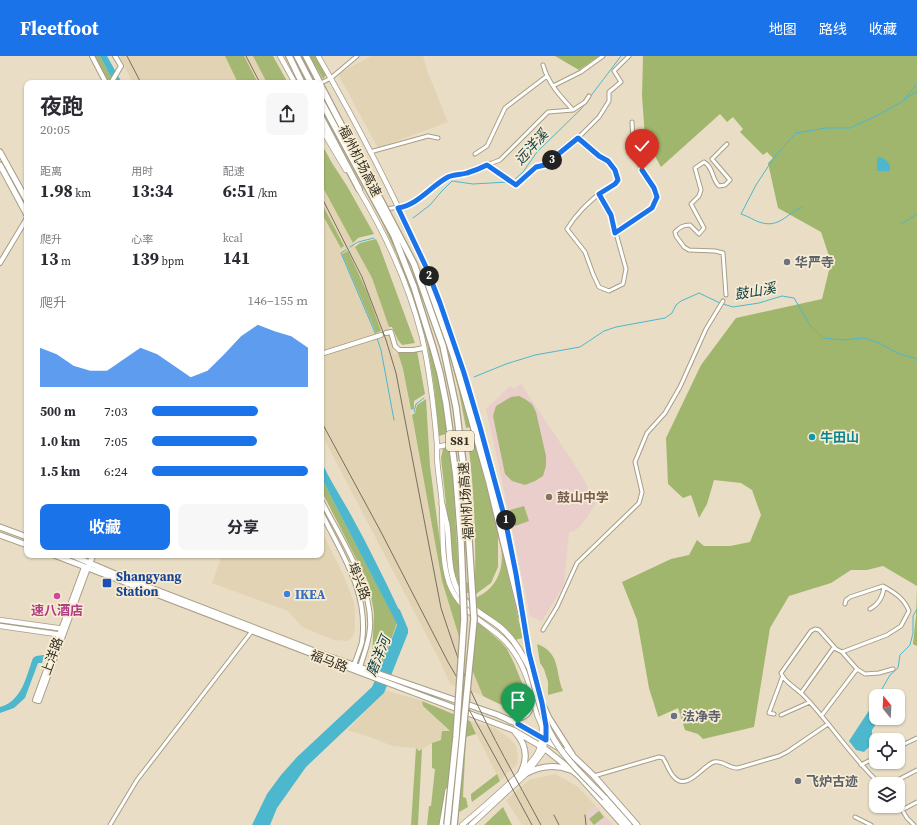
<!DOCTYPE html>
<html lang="zh">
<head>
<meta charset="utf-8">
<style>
	body { margin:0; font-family:"Source Serif 4","Noto Sans SC",serif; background:#f7f7f7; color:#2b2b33; height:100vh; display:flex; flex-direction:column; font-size:15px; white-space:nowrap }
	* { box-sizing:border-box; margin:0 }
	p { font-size:13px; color:#7c7c81 }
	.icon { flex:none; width:22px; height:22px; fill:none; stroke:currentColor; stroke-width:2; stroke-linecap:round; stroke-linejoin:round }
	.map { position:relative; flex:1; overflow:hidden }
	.sheet { position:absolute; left:24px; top:24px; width:300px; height:478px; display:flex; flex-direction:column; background:#fff; border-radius:8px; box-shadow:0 1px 3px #0004 }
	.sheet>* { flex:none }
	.needle { width:26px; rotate:342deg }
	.controls { position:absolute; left:869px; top:633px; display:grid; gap:8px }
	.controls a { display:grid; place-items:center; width:36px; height:36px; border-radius:8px; background:#fff; box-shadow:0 1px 3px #0004; font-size:20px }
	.pin { position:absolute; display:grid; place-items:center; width:34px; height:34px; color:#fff; margin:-41px -17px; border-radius:50% 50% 50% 0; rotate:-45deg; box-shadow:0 0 4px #0007 }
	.pin .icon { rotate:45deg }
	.km { position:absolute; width:20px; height:20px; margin:-10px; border-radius:50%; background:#222; color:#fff; font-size:11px; line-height:20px; text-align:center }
	.round { display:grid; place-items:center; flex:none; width:42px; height:42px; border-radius:8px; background:#f7f7f7 }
	.head { display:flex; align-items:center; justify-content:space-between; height:68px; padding:0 16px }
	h1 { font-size:22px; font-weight:700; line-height:30px }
	.figures { display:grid; grid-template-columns:repeat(3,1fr); gap:6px; height:68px; padding:4px 16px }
	.figures div { display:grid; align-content:center }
	.figures b { font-size:17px; font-weight:700 }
	.figures small { font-size:11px; font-weight:400 }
	.figures p { font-size:11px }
	.chart { height:112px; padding:8px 16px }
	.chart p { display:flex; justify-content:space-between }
	.chart svg { width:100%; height:72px; margin-top:4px; fill:#1a73e8; opacity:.7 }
	.button { display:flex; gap:8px; margin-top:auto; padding:8px 16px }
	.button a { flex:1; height:46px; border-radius:8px; background:#1a73e8; color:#fff; font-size:16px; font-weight:700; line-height:46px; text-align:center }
	.button a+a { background:#f7f7f7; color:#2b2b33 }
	ul { padding:0 16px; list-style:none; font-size:13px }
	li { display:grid; grid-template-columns:64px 48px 1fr; align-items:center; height:30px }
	li i { height:10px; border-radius:5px; background:#1a73e8 }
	header { display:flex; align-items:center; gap:24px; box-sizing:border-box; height:56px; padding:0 20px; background:#1a73e8; color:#fff }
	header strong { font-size:19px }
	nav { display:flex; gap:22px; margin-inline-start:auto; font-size:14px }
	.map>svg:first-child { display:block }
</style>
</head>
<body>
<header>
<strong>Fleetfoot</strong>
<nav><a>地图</a><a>路线</a><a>收藏</a></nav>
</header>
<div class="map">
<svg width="917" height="769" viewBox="0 0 917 769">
	<rect width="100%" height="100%" fill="#e9dec5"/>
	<path fill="#e1d3b3" d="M119,0H253L267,27H133Z
		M371,0H423L428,17L448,66L378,92L338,18Z
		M321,128L372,222L389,271V273L386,276L390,279L394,298L398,297L403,313L442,525L460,584L483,640L450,628L441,607L321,377Z
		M321,474L342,516L353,543L355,553V573L353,580L348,585L334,584L302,571L288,555L212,527L222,499H321Z
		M385,634L422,645L423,650L450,676L441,684L432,687L419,695L416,692L392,690L370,681L347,674L384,637Z
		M470,665L495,672L508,681L516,690L518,701L517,708L500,725Z
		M555,718L577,730L596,750L587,756L589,769H522L506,744L529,724Z"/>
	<path fill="#e9cecb" d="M521,328L569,400L583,422L596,448L582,468L575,475L569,476L564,529L542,565L530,560L504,434L486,353L510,330L514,333Z
		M596,750L613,769H589L587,756Z"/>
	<path fill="#a4b873" d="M93,0H100L114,27H107Z
		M225,0H244L258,27H238Z
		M253,0H273L288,27H267Z
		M310,0H317L327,18L323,23Z
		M321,87L332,107L347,130L374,178L358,182L353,187L321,128Z
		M321,146L344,190L341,192L321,156Z
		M395,156L414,191L425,214L458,302L477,368L475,369L452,288L418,202Z
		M382,166L390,177L404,208L431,290L441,330L449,377L439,380L434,330L427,287L414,246L397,199Z
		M376,183L379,189L415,287L402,289L398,284L392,271H389L372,222L355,191L360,187Z
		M348,195L367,236L381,275L376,277L342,198Z
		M447,291L471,371L466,372L458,331Z
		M417,295L425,338L414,345V353L411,354L403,313L398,297Z
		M519,340L525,343L532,348L536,356L546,400V410L543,420L535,425L525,429L512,425L505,418L493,360L496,350L511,341Z
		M426,343L430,410L443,509L462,550L460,584L442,525L412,359L415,357L417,349Z
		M474,384L499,479L498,481V511L491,527L476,538L467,537L459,529L453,512L441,402L443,393L451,390L459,523L468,527L475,525C476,478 474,432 468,386Z
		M321,421L397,567L383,606L372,601L374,557L369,528L321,434Z
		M524,450L529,465L515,470L510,454Z
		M500,486L523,582L515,584L470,544C497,535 506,513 500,486Z
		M476,564L501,586L507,593L514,607L528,642L525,653C510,655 496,646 483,640L471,611Z
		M537,588C561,597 555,616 563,635L548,639V626L544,613L540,607Z
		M422,645L470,665L476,678L466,681L463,741L466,742L468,751L452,760L443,769H427L429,750H431L435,713L432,712V687L441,684L442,675H450L423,650Z
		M416,692L419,695L422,693L418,769H411Z
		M497,718L500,725L472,746L471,742V738Z
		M503,751L512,769H484Z
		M599,755L604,761L594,769L589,763Z"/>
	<path fill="#a0b66c" d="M555,0H599L579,14Z
		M643,0H917V590L913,588L916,560L917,530L883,510L867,514H851L831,527L789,540L770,572L754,671L703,683L698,678L685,674L678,652L658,661L649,632L637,564L622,526L671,503L689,499L697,484L704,490H730L750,486L761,459L752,434L741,427L714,424L707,448L699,462L691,439L683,442L668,428L666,382L701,309L736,262L822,243L831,206L821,176L778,152L768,107L773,102L767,96L763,99L740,76L743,73L733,61L727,66L720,58L661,111L645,82L642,40Z"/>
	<path fill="#4db7ce" d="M100,0H107L122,27H114Z
		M880,101L886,104L890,109V115H877V102Z
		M321,405C330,424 341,441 351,459C368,490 383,520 398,552L400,554L408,573V577L384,637L306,711L277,752L270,769H252L267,738L281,719L297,701L372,631L383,606L397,569L396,566L321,421Z
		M44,599L42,607H38L25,642L14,652L0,657V651C22,645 26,621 33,602L36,600Z
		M875,640L876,641V662H880L872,674V688L864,696L856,694L849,685L870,653L871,644Z"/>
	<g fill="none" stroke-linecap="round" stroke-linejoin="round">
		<path stroke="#4db7ce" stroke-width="1" d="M590,41L621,0
			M904,44L917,35
			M514,124L523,116L537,96L580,54L586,47
			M802,151C786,158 779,173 759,166C753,164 748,160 741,158L756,129L775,100L796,77L826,72H850L874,61L902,46L917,28
			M413,162L430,149L441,136L452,125L473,128L508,126
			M901,168L917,158
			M350,191L358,186L374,182
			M346,194L341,197L376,279
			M723,248L733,251L759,247L782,240L794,242L810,269L823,282L842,284L864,282L881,288L897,297L917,303
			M377,282L381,294L394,364
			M474,321L506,308L535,299L580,291L604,275L616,271L665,262L672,257L676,249L681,245L699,237L720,247
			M414,356L416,348L424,342
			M878,640L890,619L898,612L900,599L910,589L913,577V560L917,553"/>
		<defs>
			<path id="minor" d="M321,27L331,22L357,0
				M553,30L581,16L603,0
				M573,54L585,46L589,40
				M578,82L599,100L608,105L615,114L618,124C614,131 606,132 600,137C587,148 576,158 567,173L585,196L593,218L599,231L609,235L623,228L626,213L611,159L599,138
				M370,96L428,80L438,82
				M475,98L487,90L505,52L547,20
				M487,109L517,129L536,111L545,109L578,82L599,61L609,45V36L621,26L614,15L629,0
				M386,153L406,150L418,144L431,132L450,120L465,117L500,104L548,56L573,54C560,40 548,27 543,9
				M615,177L652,152L657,141L654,132L634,100L632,66
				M726,239L723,197L715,195L689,194L684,191L676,180L675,176C680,171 683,169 690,169L699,178L704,172L691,148L699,140L701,134L695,112L704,106C714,112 711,122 719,130L725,129L730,124L712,103L727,88
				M870,553C879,548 883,541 884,531
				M543,574L557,551L577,507L639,447L642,436L635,406L647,377L665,357L680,331L706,273L723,245
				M842,596L887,579L901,570L909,555C904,542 895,537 883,530L850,541L846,544L845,548
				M801,637L834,591
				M774,658L769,657L782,622
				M781,659L810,646
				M822,659L857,613
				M898,691L917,682
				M861,709L876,701
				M594,720L659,701L663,702C667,708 669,716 674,721C687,736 703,709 714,706C723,704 729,713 738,712L779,700L787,696L828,668
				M880,728C851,701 830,666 802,638C795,631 784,626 781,617L811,575L815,573L819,574L836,593L842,596L857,613L865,618L879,617L893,613
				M890,728L917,714
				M898,747L907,762L914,769
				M902,754L917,746
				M855,761L871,769
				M110,769L137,724L252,575"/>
			<path id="tertiary" d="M92,0L106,27
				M111,27L121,10L115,0
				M0,207L27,162
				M386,277L391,276L395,290L399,294H413L424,292
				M321,298L381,279
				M321,444C340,481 373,530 370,572C369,586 364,598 360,611
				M321,456C342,499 369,536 362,586C360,593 357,601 354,609
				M84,511L35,644L39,645L88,512"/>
			<path id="secondary" d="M280,0L295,27
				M318,0C357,68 394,138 425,210C451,270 469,332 486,394C500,442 512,489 519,539
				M321,72L346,114
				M358,132C385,177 409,229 422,281C430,316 434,352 437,388C437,392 437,397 437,402C438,418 441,433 442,449C443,475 441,502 449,527C458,553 482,565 501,581C523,601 531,631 537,658C538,663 542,667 542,672C542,680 541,690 538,696C532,708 520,717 511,726C495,741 479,755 462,769
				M437,391L479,382
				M522,558L529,597L543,650
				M0,564L65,573
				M0,570L63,579
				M471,769L527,717L537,704L543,696L544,692L546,669"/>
			<path id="primary" d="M0,96L27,145
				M0,109L27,159
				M442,448C444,455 445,462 447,469C450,492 447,518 460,538C470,553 486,560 500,571C513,582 521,596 529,611
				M0,471L27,481
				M0,479L27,489
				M54,499L354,614L513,674L544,692L579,720L623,769
				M71,499L120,520L322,598L498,659L518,668L573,700L594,720L637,769
				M89,509L93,499
				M542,647L549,662L572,698
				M510,665C527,661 531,658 533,640
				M515,676C526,688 528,702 521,716
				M527,717C541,710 555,708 570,714
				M605,742L629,769"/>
			<path id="trunk" d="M442,769L448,734"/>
			<path id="motorway" d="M289,0L302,27
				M297,0L311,27
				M306,0L320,27
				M321,61L359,133
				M420,219L433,243L453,298
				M503,484L522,560"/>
		</defs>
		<use href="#minor" stroke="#a89e86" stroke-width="5"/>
		<use href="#tertiary" stroke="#a89e86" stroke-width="6"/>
		<use href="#secondary" stroke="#a89e86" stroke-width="6"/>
		<use href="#primary" stroke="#a89e86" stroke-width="7"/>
		<use href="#trunk" stroke="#a89e86" stroke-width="7"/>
		<use href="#motorway" stroke="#a89e86" stroke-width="8"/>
		<use href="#minor" stroke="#fff" stroke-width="3"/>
		<use href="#tertiary" stroke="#fff" stroke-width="4"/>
		<use href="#secondary" stroke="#fff" stroke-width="4.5"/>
		<use href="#primary" stroke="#fff" stroke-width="5"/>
		<use href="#trunk" stroke="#fff" stroke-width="5"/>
		<use href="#motorway" stroke="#fff" stroke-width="5.5"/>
		<path stroke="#767060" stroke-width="1" d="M127,0L141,27
			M246,0L260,27
			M321,140L362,221L386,284L396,317L441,552C450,579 459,607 470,633C491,679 517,724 541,769
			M321,365L381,476L448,606L470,644
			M461,639L505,719L532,769
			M554,759L559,769
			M585,759L586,769"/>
		<defs>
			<path id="primary-bridge" d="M529,611C536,633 540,657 551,678C564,703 586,722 605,742"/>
			<path id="motorway-bridge" d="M321,30L414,208L443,290L456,351L465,423L474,563L454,769
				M321,45L394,180L414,231L433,292L440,317L446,347L456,420L461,486L464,563L456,681L447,769
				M453,298L489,426L503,484"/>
		</defs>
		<use href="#primary-bridge" stroke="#a89e86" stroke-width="7" stroke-linecap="butt"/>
		<use href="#motorway-bridge" stroke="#a89e86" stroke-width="8" stroke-linecap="butt"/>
		<use href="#primary-bridge" stroke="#fff" stroke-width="5"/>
		<use href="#motorway-bridge" stroke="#fff" stroke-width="5.5"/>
	</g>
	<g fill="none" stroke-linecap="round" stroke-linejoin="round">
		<defs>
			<path id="route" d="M518,668L546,684V670L542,647L529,597L516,518L505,463L480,371L464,317L440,247L426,211L398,152C418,149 431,130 448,121C454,118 461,119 467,117C474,115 481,112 487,109L516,129L536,111L545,109L578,82L599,100L608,105L615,114L618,124L615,128L599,138L611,159L615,177L652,152L657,141L654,132L642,114"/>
		</defs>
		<use href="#route" stroke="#fff" stroke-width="8"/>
		<use href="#route" stroke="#1a73e8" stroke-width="5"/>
	</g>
	<g fill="#6b7280" stroke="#f7ecd2" stroke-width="1.5">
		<circle cx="787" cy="206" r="4"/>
		<circle cx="674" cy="660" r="4"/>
		<circle cx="798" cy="725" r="4"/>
	</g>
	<circle fill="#0f9aa8" stroke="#f7ecd2" stroke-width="1.5" cx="812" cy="381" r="4"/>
	<circle fill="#8d6e63" stroke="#f7ecd2" stroke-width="1.5" cx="549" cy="441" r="4"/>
	<rect fill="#1a4fb4" stroke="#f7ecd2" stroke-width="1.5" x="102" y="522" width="10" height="10" rx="2"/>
	<circle fill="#3f7fe0" stroke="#f7ecd2" stroke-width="1.5" cx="287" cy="538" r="4"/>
	<circle fill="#d1479c" stroke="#f7ecd2" stroke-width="1.5" cx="57" cy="540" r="4"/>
	<g text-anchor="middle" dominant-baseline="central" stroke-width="3.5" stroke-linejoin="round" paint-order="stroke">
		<rect fill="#f7ecd2" stroke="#6e6859" stroke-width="1" x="446" y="375" width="28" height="20" rx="3"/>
		<g font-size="12" font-weight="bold" fill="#332f25">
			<text x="460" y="385">S81</text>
		</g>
		<g font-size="13" fill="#332f25" stroke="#f7ecd2">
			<text transform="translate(360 105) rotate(63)">福州机场高速</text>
			<text transform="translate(466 445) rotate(-94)">福州机场高速</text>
			<text transform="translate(359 525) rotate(69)">埠兴路</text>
			<text transform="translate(52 600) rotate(-70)">上洋路</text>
			<text transform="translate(329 605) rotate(21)">福马路</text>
		</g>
		<g font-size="13" font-weight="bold" fill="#5b616d" stroke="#f7ecd2" text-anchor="start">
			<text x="795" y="206">华严寺</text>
			<text x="682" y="660">法净寺</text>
			<text x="806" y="725">飞炉古迹</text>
		</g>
		<g font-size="13" font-weight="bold" fill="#0d838f" stroke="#f7ecd2" text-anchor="start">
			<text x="820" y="381">牛田山</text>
		</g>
		<g font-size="13" font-weight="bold" fill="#785e54" stroke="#f7ecd2" text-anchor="start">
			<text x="557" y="441">鼓山中学</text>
		</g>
		<g font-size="13" font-weight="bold" fill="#164399" stroke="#f7ecd2" text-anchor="start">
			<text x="116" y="520">Shangyang<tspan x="116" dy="15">Station</tspan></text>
		</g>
		<g font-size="13" font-weight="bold" fill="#366cbe" stroke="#f7ecd2" text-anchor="start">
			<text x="295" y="538">IKEA</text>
		</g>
		<g font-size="13" font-weight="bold" fill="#b23c85" stroke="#f7ecd2">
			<text x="57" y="554">速八酒店</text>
		</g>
		<g font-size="14" font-style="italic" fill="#11414a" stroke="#f7ecd2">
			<text transform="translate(531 91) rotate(-48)">远洋溪</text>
			<text transform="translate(755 235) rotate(-10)">鼓山溪</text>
			<text transform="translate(378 600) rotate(-68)">磨洋河</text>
		</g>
	</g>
</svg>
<div class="controls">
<a><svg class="needle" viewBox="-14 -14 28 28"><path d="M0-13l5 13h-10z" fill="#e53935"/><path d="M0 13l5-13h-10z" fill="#7c7c81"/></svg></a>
<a><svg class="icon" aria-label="locate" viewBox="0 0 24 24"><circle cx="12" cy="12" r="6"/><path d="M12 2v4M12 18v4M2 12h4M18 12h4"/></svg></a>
<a><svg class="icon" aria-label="layers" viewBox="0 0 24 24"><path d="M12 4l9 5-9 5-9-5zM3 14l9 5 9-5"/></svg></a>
</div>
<div class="pin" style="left:518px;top:668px;background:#1e9e55"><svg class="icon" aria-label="arrive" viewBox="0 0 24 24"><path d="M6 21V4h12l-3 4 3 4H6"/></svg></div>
<div class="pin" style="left:642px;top:114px;background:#d93025"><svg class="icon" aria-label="check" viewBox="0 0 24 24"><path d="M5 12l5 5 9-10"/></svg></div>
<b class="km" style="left:506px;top:464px">1</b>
<b class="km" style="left:429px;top:220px">2</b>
<b class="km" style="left:552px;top:104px">3</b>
<section class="sheet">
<div class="head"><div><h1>夜跑</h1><p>20:05</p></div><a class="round"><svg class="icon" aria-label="share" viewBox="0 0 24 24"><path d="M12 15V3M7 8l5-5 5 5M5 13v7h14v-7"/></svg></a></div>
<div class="figures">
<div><p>距离</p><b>1.98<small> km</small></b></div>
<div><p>用时</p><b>13:34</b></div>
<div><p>配速</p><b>6:51<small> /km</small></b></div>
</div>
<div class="figures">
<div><p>爬升</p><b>13<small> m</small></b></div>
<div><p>心率</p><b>139<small> bpm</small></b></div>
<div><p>kcal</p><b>141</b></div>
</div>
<div class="chart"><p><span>爬升</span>146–155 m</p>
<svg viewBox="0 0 160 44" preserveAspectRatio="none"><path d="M0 44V20L10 24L20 31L30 34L40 34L50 27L60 20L70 24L80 31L90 38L100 34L110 24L120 13L130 6L140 10L150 13L160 20V44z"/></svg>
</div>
<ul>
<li><b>500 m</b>7:03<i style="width:68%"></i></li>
<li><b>1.0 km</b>7:05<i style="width:67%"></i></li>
<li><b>1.5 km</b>6:24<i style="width:100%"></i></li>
</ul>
<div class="button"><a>收藏</a><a>分享</a></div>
</section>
</div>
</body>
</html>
